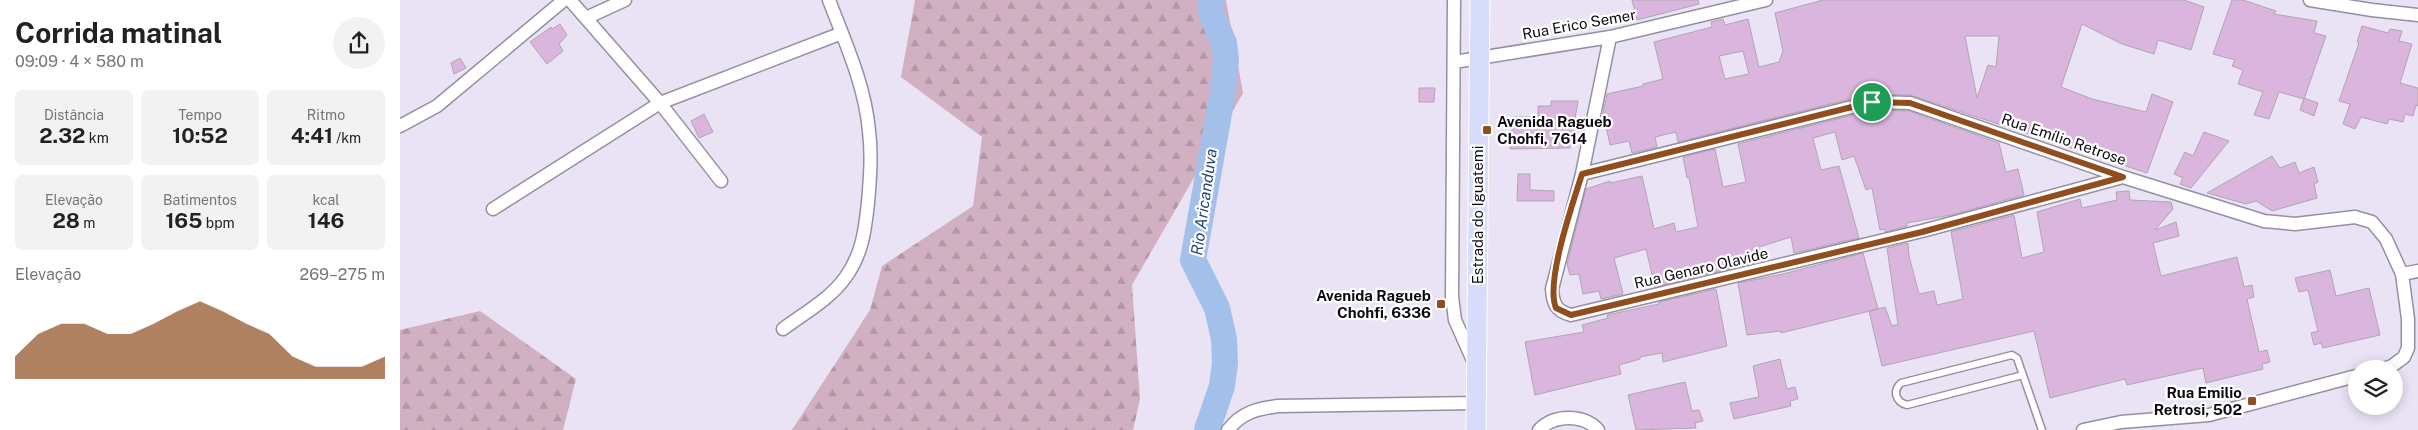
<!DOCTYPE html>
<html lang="pt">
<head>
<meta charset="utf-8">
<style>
	body { margin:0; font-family:"Public Sans",sans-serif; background:#f2f2f2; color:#222; height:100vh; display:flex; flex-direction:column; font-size:19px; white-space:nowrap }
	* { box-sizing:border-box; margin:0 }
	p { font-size:16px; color:#767676 }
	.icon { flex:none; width:28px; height:28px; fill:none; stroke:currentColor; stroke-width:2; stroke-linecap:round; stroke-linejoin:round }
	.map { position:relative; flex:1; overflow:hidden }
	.drawer { display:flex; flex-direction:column; background:#fff; width:400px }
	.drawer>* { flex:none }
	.tools { position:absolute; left:1948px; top:360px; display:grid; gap:10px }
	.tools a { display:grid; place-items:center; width:55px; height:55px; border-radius:50%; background:#fff; box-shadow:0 2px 12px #0003; font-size:25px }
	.pin { position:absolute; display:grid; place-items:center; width:42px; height:42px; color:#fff; margin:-21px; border:2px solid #fff; border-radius:50%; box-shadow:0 1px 5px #0007 }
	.round { display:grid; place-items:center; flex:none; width:52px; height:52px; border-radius:26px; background:#f2f2f2 }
	.overview { display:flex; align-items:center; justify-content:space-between; height:85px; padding:0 15px }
	h1 { font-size:28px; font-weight:700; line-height:38px }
	.stats { display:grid; grid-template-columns:repeat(3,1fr); gap:8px; height:85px; padding:5px 15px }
	.stats div { display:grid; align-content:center; border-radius:8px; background:#f2f2f2; text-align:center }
	.stats b { font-size:21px; font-weight:700 }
	.stats small { font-size:14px; font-weight:400 }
	.stats p { font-size:14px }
	.chart { height:140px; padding:10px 15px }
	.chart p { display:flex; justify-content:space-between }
	.chart svg { width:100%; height:90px; margin-top:5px; fill:#904d1e; opacity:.7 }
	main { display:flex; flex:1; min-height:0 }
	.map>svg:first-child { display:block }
</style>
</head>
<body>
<main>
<section class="drawer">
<div class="overview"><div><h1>Corrida matinal</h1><p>09:09 · 4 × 580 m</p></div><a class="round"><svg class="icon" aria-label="share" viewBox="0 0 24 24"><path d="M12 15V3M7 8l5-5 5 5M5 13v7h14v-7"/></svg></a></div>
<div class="stats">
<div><p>Distância</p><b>2.32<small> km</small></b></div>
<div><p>Tempo</p><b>10:52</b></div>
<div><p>Ritmo</p><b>4:41<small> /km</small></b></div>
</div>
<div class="stats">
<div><p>Elevação</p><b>28<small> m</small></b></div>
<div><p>Batimentos</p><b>165<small> bpm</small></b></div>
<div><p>kcal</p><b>146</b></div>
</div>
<div class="chart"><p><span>Elevação</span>269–275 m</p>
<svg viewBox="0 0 160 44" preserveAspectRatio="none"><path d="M0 44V33L10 22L20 17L30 17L40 22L50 22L60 17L70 11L80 6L90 11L100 17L110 22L120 33L130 38L140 38L150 38L160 33V44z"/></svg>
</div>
</section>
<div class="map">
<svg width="2018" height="430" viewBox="0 0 2018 430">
	<defs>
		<pattern id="forest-firs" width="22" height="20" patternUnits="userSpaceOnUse" patternTransform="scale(1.25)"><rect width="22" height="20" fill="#d1b0c1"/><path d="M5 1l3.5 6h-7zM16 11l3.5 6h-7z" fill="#b296a5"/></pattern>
	</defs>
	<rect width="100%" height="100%" fill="#e9e3f5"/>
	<path fill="url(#forest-firs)" d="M515,0H826L843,93L732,285L740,399L733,430H392L470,310L482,266L573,206L582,137L501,77Z
		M80,311L176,379L163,430H0V330Z"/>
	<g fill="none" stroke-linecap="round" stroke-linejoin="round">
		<path stroke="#a3c0ea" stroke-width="26" d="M807,430L822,386L825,363L824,339L817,308L793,260L822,97L826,61L824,43L810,11L812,0"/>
	</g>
	<path fill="#dab5dd" stroke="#b2a5b3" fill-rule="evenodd" d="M1232,0H1298L1299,4L1237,20Z
		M1423,0H1784L1804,7L1791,50L1758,40L1754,54L1722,44L1682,24L1661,87L1692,99L1746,112L1752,94L1773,102L1747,173L1510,95L1470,94L1278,142L1276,132L1255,137L1257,147L1232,153L1229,141L1210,145L1206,126L1200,128L1207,94L1243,86V84L1263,79L1254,42L1312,27L1311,22L1323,19L1325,25L1348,19L1359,67L1379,62L1383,51L1375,13ZM1565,36H1599L1596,67L1588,65L1577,98ZM1343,51L1349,74L1325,79L1319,56Z
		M1832,0H1843L1876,11L1874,14L1917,21L1914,33L1926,36L1904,99L1879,92L1869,119L1854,115L1863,92L1838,84L1843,70L1832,66L1835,60L1813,54Z
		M160,24L167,35L159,44L163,51L147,64L130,42L151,27L152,29Z
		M1962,26L1988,33L1990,29L2002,31L1999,41L2012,44L2000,83L2018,88V106L2016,105L2013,116L2005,114L2003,122L1989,119L1987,124L1961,117L1955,129L1943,124L1950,104L1939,101L1959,43L1957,42Z
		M60,58L66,68L54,74L51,63Z
		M1019,88H1035L1034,102H1019Z
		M1904,98L1918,103L1914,116L1900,110Z
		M1151,101H1178L1170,148L1110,149L1113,117H1138V106H1151Z
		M1473,110L1509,111L1599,143L1606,172L1618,169L1624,195L1551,215L1507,223V226L1485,232V229L1480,230L1472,188L1466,190L1454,156L1442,160L1435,132L1413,138L1421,170L1439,166L1459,238L1394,253L1391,237L1359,247L1362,261L1255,287L1246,249L1214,258L1223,294L1201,299L1199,291L1183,294L1179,274L1170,275L1167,264L1186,189L1210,181V183L1242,176L1254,229L1274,223L1276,232L1298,227L1289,177L1287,178L1283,157L1315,149L1323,187L1346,182L1338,144Z
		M304,114L313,132L299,138L291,121Z
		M1804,132L1829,141L1791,188L1780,184L1783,178L1774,174L1785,152L1793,156Z
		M1872,156L1880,168L1895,162L1899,173L1914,167L1918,182L1914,184L1917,198L1872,211L1856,201L1846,204L1807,193Z
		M1118,174H1130V190L1154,191V201H1117Z
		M1729,191L1730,200L1771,202L1773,209L1755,230L1776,222L1779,236L1753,243L1761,276L1837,257L1844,287L1852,285L1854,297L1847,299L1859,352L1867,350L1870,362L1862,364L1863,369L1806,383L1803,368L1727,385L1725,379L1650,398L1634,331L1482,366L1469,311L1478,309L1381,333V331L1347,335L1338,283L1383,274L1463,253L1478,309L1485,307L1492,326L1498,324L1487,248L1508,243L1509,256L1519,294L1534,291L1537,305L1563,299L1551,232L1614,215L1622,258L1644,252L1637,212L1680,199L1682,208L1717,200L1716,192Z
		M1930,270L1936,296L1969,288L1980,335L1923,348L1921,343L1914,345L1911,333L1918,331L1908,290L1899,292L1895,278Z
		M1316,289L1327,346L1263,362L1262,353L1240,357V359L1219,365L1221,374L1135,395L1125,342L1184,332L1182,325L1208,318L1207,315L1259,304V302Z
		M1380,359L1387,389L1395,387L1398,399L1390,401L1391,406L1334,419L1330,403L1359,397L1353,366Z
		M1285,382L1292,411L1299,410L1303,421L1295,423L1296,428L1236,430L1228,395Z"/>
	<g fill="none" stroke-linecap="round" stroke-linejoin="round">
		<defs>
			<path id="lane" d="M1623,375L1507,405C1496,402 1492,391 1501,383L1612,355L1617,358L1642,430"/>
			<path id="street" d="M170,0L260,103L321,181
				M1054,0L1052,297L1055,320L1075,365
				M1910,0L1972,10L2018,15
				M186,18L225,0
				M1210,37L1182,174L1152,289C1153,304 1156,311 1171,315L1522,231L1723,177
				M1054,62L1210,37L1366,0
				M0,126L37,106L164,0
				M1182,174L1472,102L1510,103L1723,177L1864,221L1895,224L1955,217L1972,222L1986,239L2002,274L2008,319V348L2004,357L1992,366L1983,369
				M93,209L260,103L442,33
				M2002,274L2018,271
				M383,329C403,314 430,299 445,278C462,255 465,231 468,203C470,179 472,155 469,131C465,85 445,42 429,0
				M828,430C842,412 857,409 878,406L1076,403
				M1139,430C1154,414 1184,414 1198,430
				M1683,430L1721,422L1809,415L1956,376"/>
			<path id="primary" d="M1076,430L1080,0"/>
		</defs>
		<use href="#lane" stroke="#968fa0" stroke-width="9"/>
		<use href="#street" stroke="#968fa0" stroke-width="15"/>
		<use href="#primary" stroke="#fff" stroke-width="21"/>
		<use href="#lane" stroke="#fff" stroke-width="6"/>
		<use href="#street" stroke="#fff" stroke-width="12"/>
		<use href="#primary" stroke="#d8dcfb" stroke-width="19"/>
	</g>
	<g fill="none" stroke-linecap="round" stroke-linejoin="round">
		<defs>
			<path id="route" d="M1472,102L1510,103L1723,177L1522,232L1171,315L1156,308C1145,282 1173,203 1182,174Z"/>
		</defs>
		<use href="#route" stroke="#fff" stroke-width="10"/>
		<use href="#route" stroke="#904d1e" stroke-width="6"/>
	</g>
	<g fill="#904d1e" stroke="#fff" stroke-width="2">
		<rect x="1082" y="125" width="10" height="10" rx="2.5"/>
		<rect x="1036" y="299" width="10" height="10" rx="2.5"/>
		<rect x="1847" y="396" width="10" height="10" rx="2.5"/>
	</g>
	<g text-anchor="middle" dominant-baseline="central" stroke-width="4.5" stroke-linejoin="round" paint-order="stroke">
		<g font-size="15" fill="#0c0a10" stroke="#fff">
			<text transform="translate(1179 24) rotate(-10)">Rua Erico Semer</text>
			<text transform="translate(1664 139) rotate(19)">Rua Emílio Retrose</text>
			<text transform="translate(1077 215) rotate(-90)">Estrada do Iguatemi</text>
			<text transform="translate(1301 268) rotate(-13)">Rua Genaro Olavide</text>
		</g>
		<g font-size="15" font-weight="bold" fill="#0c0a10" stroke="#fff" text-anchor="end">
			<text x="1097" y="121" text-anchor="start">Avenida Ragueb<tspan x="1097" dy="17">Chohfi, 7614</tspan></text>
			<text x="1031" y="295">Avenida Ragueb<tspan x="1031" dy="17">Chohfi, 6336</tspan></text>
			<text x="1842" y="392">Rua Emilio<tspan x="1842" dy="17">Retrosi, 502</tspan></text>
		</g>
		<g font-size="16" font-style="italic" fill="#23467b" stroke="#fff">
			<text transform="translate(804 202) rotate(-82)">Rio Aricanduva</text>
		</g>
	</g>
</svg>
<div class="tools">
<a><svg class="icon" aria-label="layers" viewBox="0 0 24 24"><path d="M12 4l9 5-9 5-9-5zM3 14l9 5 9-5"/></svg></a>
</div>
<div class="pin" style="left:1472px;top:102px;background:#1e9e55"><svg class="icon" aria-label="arrive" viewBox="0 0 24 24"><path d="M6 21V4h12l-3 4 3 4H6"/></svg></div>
</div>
</main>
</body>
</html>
